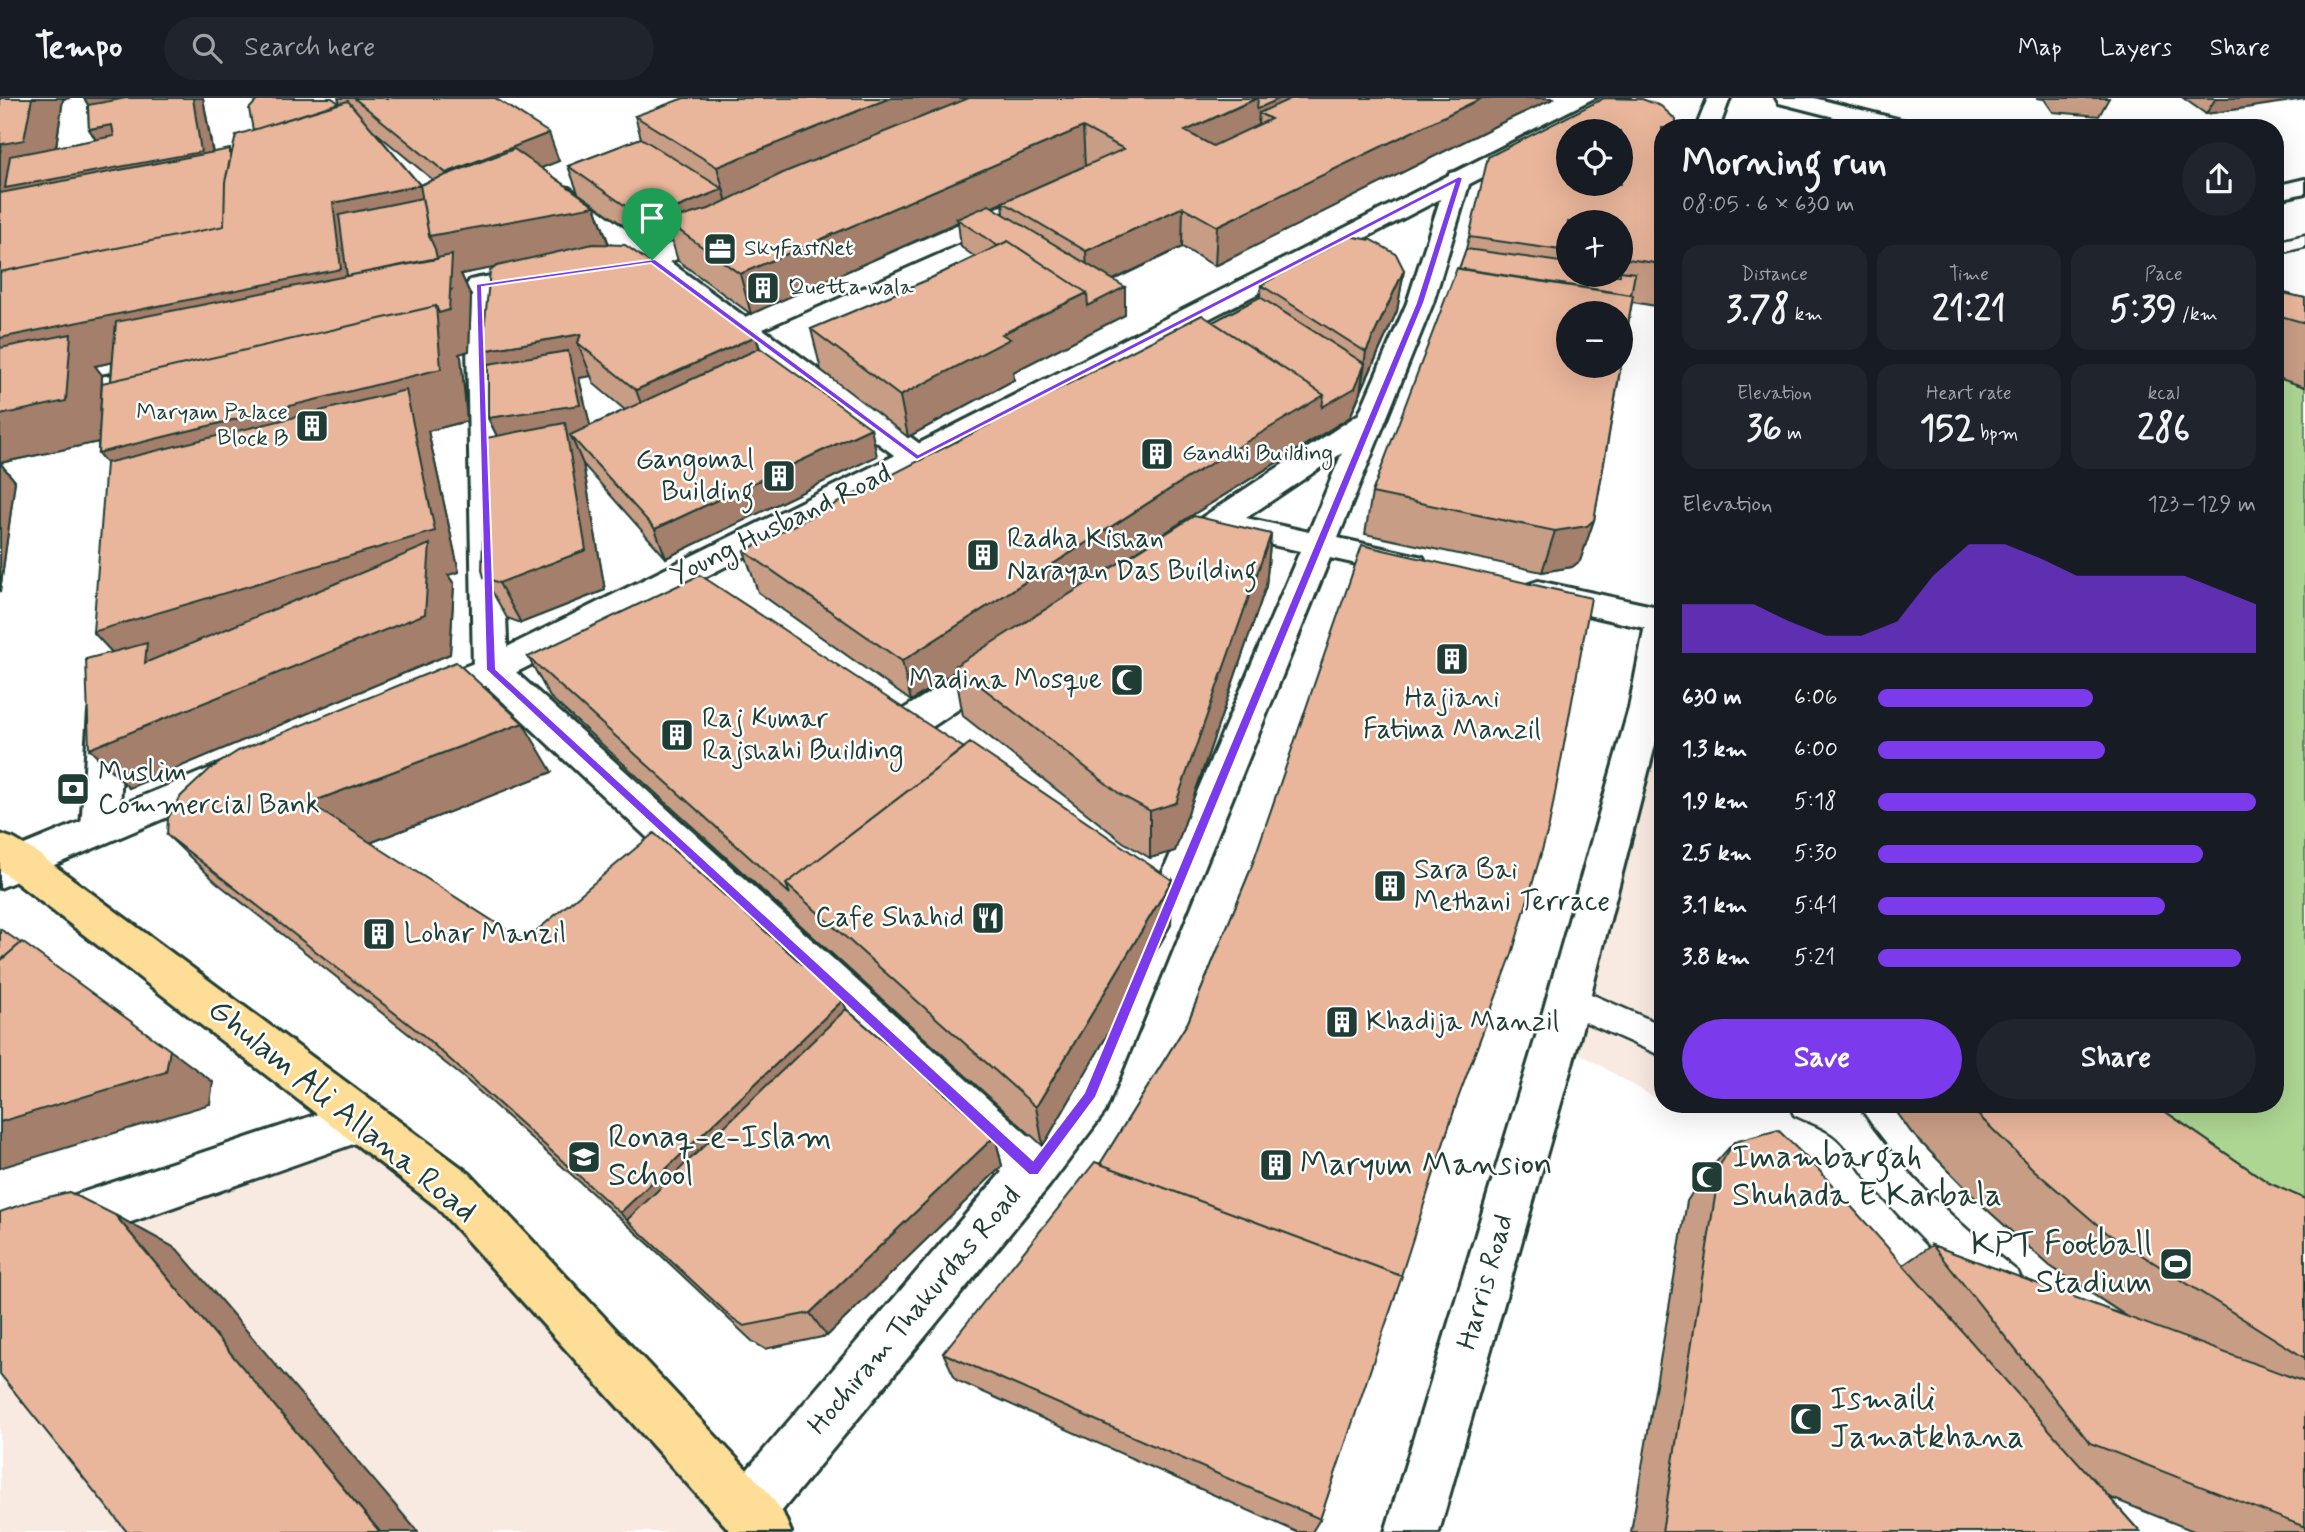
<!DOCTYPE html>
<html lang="en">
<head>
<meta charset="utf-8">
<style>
	body { margin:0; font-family:Mynerve,sans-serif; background:#20242c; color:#f1f3f6; height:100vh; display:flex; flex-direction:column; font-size:26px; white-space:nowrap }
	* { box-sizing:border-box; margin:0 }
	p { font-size:23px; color:#9ea1a6 }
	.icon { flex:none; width:38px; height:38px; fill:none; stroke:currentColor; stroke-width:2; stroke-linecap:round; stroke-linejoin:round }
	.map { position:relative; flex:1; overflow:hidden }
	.details { position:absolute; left:1654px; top:21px; width:630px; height:994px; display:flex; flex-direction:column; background:#171b24; border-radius:28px; box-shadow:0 7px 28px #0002 }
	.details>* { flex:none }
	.tools { position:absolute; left:1556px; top:21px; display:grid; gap:14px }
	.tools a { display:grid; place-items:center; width:77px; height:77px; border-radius:50%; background:#171b24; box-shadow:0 7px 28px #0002; font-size:35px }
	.pin { position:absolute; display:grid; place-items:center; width:60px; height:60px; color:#fff; margin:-72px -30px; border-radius:50% 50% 50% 0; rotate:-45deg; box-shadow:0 0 7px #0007 }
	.pin .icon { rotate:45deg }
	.round { display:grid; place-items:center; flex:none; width:74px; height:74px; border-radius:37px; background:#20242c }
	.overview { display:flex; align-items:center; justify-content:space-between; height:119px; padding:0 28px }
	h1 { font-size:38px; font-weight:700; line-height:52px }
	.figures { display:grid; grid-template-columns:repeat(3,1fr); gap:10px; height:119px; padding:7px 28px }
	.figures div { display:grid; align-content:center; border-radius:18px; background:#20242c; text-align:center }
	.figures b { font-size:35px; font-weight:700 }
	.figures small { font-size:19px; font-weight:400 }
	.figures p { font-size:19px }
	.chart { height:196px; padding:14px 28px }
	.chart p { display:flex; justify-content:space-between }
	.chart svg { width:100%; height:126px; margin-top:7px; fill:#7c3aed; opacity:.7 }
	.cta { display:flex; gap:14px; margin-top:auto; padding:14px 28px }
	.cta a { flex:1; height:80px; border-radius:42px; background:#7c3aed; color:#fff; font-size:28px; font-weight:700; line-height:80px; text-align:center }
	.cta a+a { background:#20242c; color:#f1f3f6 }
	ul { padding:0 28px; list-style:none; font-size:23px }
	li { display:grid; grid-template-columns:112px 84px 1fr; align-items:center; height:52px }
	li i { height:18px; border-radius:9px; background:#7c3aed }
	header { display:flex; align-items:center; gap:42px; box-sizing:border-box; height:98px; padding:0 35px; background:#171b24; border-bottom:2px solid #363941 }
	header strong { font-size:33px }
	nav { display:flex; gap:38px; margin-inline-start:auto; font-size:24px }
	.search { width:490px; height:63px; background:#20242c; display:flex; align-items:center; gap:18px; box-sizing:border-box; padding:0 24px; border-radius:38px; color:#9ea1a6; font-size:26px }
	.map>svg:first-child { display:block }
</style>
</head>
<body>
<header>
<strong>Tempo</strong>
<div class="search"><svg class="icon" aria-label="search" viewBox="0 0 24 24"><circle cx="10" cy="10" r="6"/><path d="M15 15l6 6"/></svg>Search here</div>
<nav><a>Map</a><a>Layers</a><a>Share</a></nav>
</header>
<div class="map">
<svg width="2305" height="1434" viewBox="0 0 2305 1434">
	<rect width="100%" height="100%" fill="#fff"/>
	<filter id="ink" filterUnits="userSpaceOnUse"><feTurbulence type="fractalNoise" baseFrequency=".0143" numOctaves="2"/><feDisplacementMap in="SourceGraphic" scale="14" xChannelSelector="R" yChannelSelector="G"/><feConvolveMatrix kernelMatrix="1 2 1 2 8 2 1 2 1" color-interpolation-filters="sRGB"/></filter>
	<g filter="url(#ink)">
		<path fill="#f8e9e1" d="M1662,488V1004L1557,942Z
			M363,1022L764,1434H0V1146Z"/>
		<path fill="#add693" stroke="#668a64" stroke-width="2" d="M2275,254L2305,265V1323L2153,1237L2050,1168L1983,1108L1911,1034L1891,1006H2275Z"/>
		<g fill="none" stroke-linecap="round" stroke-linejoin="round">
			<defs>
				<path id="lane" d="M2305,137V149L2275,156V144Z
					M1568,886L1662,927V958L1556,911L1552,901L1556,891Z
					M1789,1006H1855C1898,1072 1957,1125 2018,1174L2024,1187L2018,1200L2005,1206C1962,1188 1896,1116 1866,1079C1856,1067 1846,1045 1833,1036C1822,1028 1806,1023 1794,1017Z"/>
				<path id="street" d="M1459,73L1468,75L1471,80L1433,205L1338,440L1423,459L1427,467L1423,475L1411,478L1330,460L1105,1014L1049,1088L767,1431C756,1434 740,1434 729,1431L721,1412L729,1393L1002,1074L479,581L473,572L466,188L470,182L479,180L541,170L550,172L554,178L550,184L493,194L508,567L1030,1039L1073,985L1300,453L1222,436C1204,449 1187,466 1165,460L1160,452L1165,444L1359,316L1407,205L1447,80L1450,75ZM1342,355L1309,434L1246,420Z
					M560,88L569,90L654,152L714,127L723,124L732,127L736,132L732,137L670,164L745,219L998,109L1007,107L1016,109L1019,114L1016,119L763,231L928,352L932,359L928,366L917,369L906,366L646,171L597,178L588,176L584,170L588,164L628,158L551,100L548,95L551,90Z
					M162,247L172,249L176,255L172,261L0,297V279Z
					M1538,483L1662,510V534L1526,503L1521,495L1526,487Z
					M1002,552L1014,556L1020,565L1014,574L920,637L907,641L894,637L889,627L894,617L990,556Z
					M107,599L120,603L125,613L119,730L114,741L100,746L86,741L81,730L89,613L94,603Z
					M363,1001L379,1007L386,1022L379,1037L0,1170V1122Z"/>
				<path id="secondary" d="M1601,0H1629L1626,5L928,366L503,581L426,611L413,607L408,598L413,589L479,563L906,352Z
					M1708,0H1730L1719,30H1696Z
					M1776,0H1814L1913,25L1916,30H1877L1779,5Z
					M2305,81V95L2275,102V88Z
					M1662,515V620L1579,942L1439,1434H1385L1535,942L1629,610L1645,527L1650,518Z
					M230,662L243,667L249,677L243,687L0,790V757Z"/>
				<path id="primary" d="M0,736L14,741L36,754L470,1076L767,1393L783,1415L791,1434H731L436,1108L0,772Z"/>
			</defs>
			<use href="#lane" stroke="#1f3d34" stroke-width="5"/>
			<use href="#street" stroke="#1f3d34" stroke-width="6"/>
			<use href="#secondary" stroke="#1f3d34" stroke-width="6"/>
			<use href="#primary" stroke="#1f3d34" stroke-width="6"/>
			<use href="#lane" fill="#fff" fill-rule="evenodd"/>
			<use href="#street" fill="#fff" fill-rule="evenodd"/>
			<use href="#secondary" fill="#fff" fill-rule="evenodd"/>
			<use href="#primary" fill="#fedd96" fill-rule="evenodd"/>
		</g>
		<path fill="#c89d85" stroke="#1f3d34" stroke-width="2" fill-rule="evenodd" d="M0,0H70L63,1L56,49L96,42L89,31L88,7L84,0H203L213,55L232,54L340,5L338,0H495L559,63L541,70L595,108L609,146L756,238L760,250L877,358L666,460L583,366L605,492L521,525L507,520L484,479L497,338L488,320L495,169L461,176L471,198L469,253L459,256L461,259L467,323L428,333L459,474L448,477L454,486L450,556L129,690L112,554L106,365L98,355V344L0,365L15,383L0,494ZM374,33L433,82L420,87ZM112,264L111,283L101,303L102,277L95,268ZM591,278L594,286L625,312L590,328L579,280Z
			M1555,0L1501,25L1215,168L1182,149L1113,182L1125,217L1013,274L1014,282L908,339L821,272L811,231L925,183L975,159L961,149L958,124L751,216L678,163L672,143L655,150L578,95L568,68L641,40L635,18ZM1003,104L1004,116L992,109Z
			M2036,0H2109L2099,18L2053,14L2044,1Z
			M2183,0H2305L2206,16Z
			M1662,30V188L1656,208L1632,204L1594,422L1580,463L1572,469L1542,474L1365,436L1372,395L1459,171L1466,151L1469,139ZM1568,124H1620V177H1568Z
			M1404,172L1397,213L1350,319L1186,421L1132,457L1271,436L1266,488L1175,753L1150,760L1123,744L963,618L955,573L911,603L758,494L744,453L1213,224L1260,199L1261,187Z
			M2275,193L2305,200V289L2275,279Z
			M528,559L964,650L1172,782L1171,827L1043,1048L550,599Z
			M552,674L370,745L524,843L846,911L995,1038L1002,1068L827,1238L765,1251L752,1243L652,1149L463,979L216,784L167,737Z
			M1250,773L1457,1003L1320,1421L1312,1434H1297L956,1282L943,1255L1100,1066L1188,924Z
			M1891,1006H2154L2269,1085L2305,1101V1434H2196L2109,1399L2140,1434H1631L1687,1103L1701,1081L1734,1044L1903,1167L1932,1147L2128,1219L2050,1168L1983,1108L1911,1034Z"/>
		<path fill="#a37f6c" stroke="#1f3d34" stroke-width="2" d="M0,0H70L63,1L51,82L107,59L89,31L102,29L84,0H203L217,81L0,123Z
			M890,0H1015L731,118L717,69Z
			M1258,0H1334L1271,21L1259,15L1257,37L1185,72V33Z
			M1482,0H1555L1501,25L1215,168L1217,128Z
			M2216,0H2305V1L2206,16Z
			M1083,29L1085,68L961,123L957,121L958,124L751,216L740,176Z
			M549,35L559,63L458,103L446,75Z
			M420,87L595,108L609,148L461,176L471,198L469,253L459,256L461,259L467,323L428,333L459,474L448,477L454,486L450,556L129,690L89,651L130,574L93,534L139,406L98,355L436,208L451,192L363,212L95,268L102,277L99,344L0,365L15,383L0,494V240L333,105Z
			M723,91L731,118L666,123L672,143L655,150L646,122Z
			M1183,109L1182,149L1088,194L1086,153Z
			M1404,172L1397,213L1360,295L1366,254Z
			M1125,189V217L1013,274L1014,282L908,339L900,298L1002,236L1087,195Z
			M581,236L578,245L591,278L579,280L592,335L571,338L583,366L605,492L521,525L499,485L502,348L488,320L501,294L482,253Z
			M756,238L767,279L651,333L636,292Z
			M1365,266L1360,295L1350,319L1186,421L958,571L955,568V573L911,603L902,563Z
			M871,330L877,358L666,460L655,431Z
			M1594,422L1580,463L1572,469L1542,474L1555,433Z
			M1271,436L1266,488L1175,753L1150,760V713Z
			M523,625L552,674L349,753L309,705Z
			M1172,782L1171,827L1043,1048L1036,1009Z
			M843,902L859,944L627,1122L620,1115Z
			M170,952L213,984L210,1006L0,1070V1024Z
			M995,1038L1002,1068L827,1238L810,1215Z
			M115,1117L177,1151L418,1434H380Z"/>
		<path fill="#e9b69b" stroke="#1f3d34" stroke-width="2" fill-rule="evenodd" d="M0,0H32L24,42L2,46L0,55Z
			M127,0H193L201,54L5,90L10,58L114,38L112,27L89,31L88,7Z
			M259,0H332L339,5L253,32L249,11Z
			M354,0H495L549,35L446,75Z
			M684,0H890L717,69L635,18Z
			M969,0H1257L1185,33L1213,48L1271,21L1259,15L1292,0H1482L1217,128L1183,109L1086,153L1003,104L1124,51L1083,29L740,176L666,123L709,111L785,74Z
			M1258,0H1281L1257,11Z
			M1604,0L1642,1L1661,8L1676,22V30H1662V166L1620,160V124H1568V153L1469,139L1488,59ZM1568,33H1620V86H1568Z
			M348,3L420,87L333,105L341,171L0,240V174L224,128L225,84L236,37Z
			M641,40L723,91L646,122L568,68Z
			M230,51V61L225,84L224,128L0,174V95Z
			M514,51L595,108L429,138L420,87Z
			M422,100L429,138L435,151L437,161L347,178L339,117Z
			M989,107L1125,189L1088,208L1087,195L1008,143L998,148L957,121Z
			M1349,138L1371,142L1396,156L1404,172L1366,254L1261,187Z
			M1008,143L1087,195L1002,236L1010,241L900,298L811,231L925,183Z
			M593,146L625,147L756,238L636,292L578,245L581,236L482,253L490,173L497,168Z
			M1466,151L1568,165V177H1620V173L1635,175L1631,197L1459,171Z
			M452,157L449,212L439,215L436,208L111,283L116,224Z
			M1457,170L1633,197L1594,422L1587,428L1555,433L1372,395ZM1568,215H1620V268H1568Z
			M2275,193L2305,200V225L2281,218L2279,246L2275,245Z
			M1260,199L1365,266L1355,290L1322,309L1324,297L1213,224Z
			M436,208L441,271L98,355L102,285Z
			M1202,217L1324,297L1187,380L902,563L744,453Z
			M71,236L66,303L0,317V250Z
			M760,250L871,330L655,431L570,337Z
			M568,253L580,307L488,320V266Z
			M406,292L435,433L93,534L106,365Z
			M565,325L586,452L499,485L484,479L482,472L486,340Z
			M1194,418L1271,436L1176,705L1150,713L1121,697L955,568Z
			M430,446L425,516L89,651L86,561L147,545L145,565Z
			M1362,447L1591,500L1549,728L1512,856L1457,1003L1401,1178L1100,1066L1188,924L1250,773Z
			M700,477L964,650L786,786L790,796L528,559Z
			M456,564L523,625L309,705L524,843L654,735L843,902L620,1115L424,938L167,737L168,720L181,698L210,671L238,653Z
			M970,645L1172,782L1036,1009L786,786Z
			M0,831L21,845L0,863Z
			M22,844L170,952L166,974L0,1024V863Z
			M846,911L995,1038L810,1215L744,1228L731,1219L627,1122Z
			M1967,1006H2154L2269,1085L2305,1101V1260L2107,1135L2034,1072Z
			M1778,1032L1818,1071L2140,1434H1662L1720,1067L1734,1044Z
			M1095,1064L1402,1178L1320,1421L943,1255Z
			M69,1094L115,1117L380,1434H127L0,1276V1114L32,1103Z
			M1932,1147L2305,1284V1429L2090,1345Z"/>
	</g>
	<path fill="#7c3aed" stroke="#fff" stroke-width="2" fill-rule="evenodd" d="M1459,78L1463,80L1424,205L1096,999L1038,1077H1029L486,572L476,186L655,161L918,356ZM1454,86L1416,205L1084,995L1033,1062L496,571L482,189L651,165L917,362Z"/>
	<defs>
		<symbol id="office-square" viewBox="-11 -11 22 22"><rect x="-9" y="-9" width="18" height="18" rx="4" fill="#1f3d34" stroke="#fff"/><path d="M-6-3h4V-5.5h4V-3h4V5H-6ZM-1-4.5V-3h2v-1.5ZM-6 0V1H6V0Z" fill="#fff"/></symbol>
		<symbol id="building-square" viewBox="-11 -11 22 22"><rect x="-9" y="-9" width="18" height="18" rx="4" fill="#1f3d34" stroke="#fff"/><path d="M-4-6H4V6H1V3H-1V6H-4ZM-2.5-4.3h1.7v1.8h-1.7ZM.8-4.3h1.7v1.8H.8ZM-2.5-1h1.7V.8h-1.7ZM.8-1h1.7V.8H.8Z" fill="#fff"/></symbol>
		<symbol id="mosque-square" viewBox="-11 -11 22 22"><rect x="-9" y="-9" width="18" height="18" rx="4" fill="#1f3d34" stroke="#fff"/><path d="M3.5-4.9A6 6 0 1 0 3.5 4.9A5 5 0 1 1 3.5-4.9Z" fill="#fff"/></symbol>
		<symbol id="bank-square" viewBox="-11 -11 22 22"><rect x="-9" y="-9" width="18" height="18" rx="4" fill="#1f3d34" stroke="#fff"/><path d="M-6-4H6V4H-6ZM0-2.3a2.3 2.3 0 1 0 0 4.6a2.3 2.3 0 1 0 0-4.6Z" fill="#fff"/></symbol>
		<symbol id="restaurant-square" viewBox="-11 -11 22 22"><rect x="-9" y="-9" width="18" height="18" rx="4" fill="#1f3d34" stroke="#fff"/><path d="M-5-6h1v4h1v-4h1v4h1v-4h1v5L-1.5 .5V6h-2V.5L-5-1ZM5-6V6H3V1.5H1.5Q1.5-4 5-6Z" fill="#fff"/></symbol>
		<symbol id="school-square" viewBox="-11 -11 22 22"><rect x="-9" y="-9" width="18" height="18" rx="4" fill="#1f3d34" stroke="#fff"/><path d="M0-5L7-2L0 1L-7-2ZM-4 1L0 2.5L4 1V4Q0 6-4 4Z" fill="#fff"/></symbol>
		<symbol id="stadium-square" viewBox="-11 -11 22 22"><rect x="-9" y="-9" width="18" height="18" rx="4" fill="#1f3d34" stroke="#fff"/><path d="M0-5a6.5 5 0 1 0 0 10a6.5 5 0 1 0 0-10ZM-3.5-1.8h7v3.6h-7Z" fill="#fff"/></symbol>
	</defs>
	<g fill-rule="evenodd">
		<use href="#office-square" x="701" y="132" width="38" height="38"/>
		<use href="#building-square" x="744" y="171" width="38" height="38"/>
		<use href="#building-square" x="293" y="309" width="38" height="38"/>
		<use href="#building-square" x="1138" y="337" width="38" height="38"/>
		<use href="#building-square" x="760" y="359" width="38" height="38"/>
		<use href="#building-square" x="964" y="438" width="38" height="38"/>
		<use href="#building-square" x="1433" y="542" width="38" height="38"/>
		<use href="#mosque-square" x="1108" y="563" width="38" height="38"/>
		<use href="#building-square" x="658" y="618" width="38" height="38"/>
		<use href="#bank-square" x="54" y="672" width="38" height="38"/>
		<use href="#building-square" x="1371" y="769" width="38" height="38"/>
		<use href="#restaurant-square" x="969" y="801" width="38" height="38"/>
		<use href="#building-square" x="360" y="817" width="38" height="38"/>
		<use href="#building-square" x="1323" y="905" width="38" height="38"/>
		<use href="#school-square" x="565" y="1040" width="38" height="38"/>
		<use href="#building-square" x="1257" y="1048" width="38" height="38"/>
		<use href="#mosque-square" x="1688" y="1060" width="38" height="38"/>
		<use href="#stadium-square" x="2157" y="1147" width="38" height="38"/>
		<use href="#mosque-square" x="1787" y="1302" width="38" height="38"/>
	</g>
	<g text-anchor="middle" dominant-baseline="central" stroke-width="5" stroke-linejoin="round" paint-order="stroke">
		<g font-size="23" fill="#1f3d34" stroke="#fff" text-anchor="start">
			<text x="744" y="151">SkyFastNet</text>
			<text x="788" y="190">Quetta wala</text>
			<text x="288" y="315" text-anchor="end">Maryam Palace<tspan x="288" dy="26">Block B</tspan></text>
			<text x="1182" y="356">Gandhi Building</text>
		</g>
		<g font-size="28" fill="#1f3d34" stroke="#fff" text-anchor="start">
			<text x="754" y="362" text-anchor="end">Gangomal<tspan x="754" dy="32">Building</tspan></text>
			<text x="1007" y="441">Radha Kishan<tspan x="1007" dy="32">Narayan Das Building</tspan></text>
			<text x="1102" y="582" text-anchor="end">Madina Mosque</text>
			<text x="1452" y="600" text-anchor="middle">Hajiani<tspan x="1452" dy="32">Fatima Manzil</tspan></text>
			<text x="702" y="621">Raj Kumar<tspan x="702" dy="32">Rajshahi Building</tspan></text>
			<text x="98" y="675">Muslim<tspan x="98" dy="32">Commercial Bank</tspan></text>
			<text x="1414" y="772">Sara Bai<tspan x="1414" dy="32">Methani Terrace</tspan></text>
			<text x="964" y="820" text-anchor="end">Cafe Shahid</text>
			<text x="404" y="836">Lohar Manzil</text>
			<text x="1366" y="924">Khadija Manzil</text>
		</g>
		<g font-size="28" fill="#1f3d34" stroke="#fff">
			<text transform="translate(781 427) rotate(-26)">Young Husband Road</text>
			<text transform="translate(1486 1184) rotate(-74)">Harris Road</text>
			<text transform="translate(915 1213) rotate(-50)">Hochiram Thakurdas Road</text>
		</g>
		<g font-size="33" fill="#1f3d34" stroke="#fff">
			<text transform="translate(342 1013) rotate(39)">Ghulam Ali Allana Road</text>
		</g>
		<g font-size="33" fill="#1f3d34" stroke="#fff" text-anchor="start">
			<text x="608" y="1040">Ronaq-e-Islam<tspan x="608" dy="38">School</tspan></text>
			<text x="1732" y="1060">Imambargah<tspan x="1732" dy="38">Shuhada E Karbala</tspan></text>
			<text x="1300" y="1067">Maryum Mansion</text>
			<text x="2152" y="1147" text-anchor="end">KPT Football<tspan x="2152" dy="38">Stadium</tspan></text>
			<text x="1830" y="1302">Ismaili<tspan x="1830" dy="38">Jamatkhana</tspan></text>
		</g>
	</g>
</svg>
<div class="tools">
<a><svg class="icon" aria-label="locate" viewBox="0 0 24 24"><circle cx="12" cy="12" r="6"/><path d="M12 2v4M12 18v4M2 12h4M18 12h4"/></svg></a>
<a>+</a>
<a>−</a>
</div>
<div class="pin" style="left:652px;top:162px;background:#1e9e55"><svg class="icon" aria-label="arrive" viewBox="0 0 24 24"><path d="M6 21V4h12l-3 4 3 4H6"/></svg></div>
<section class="details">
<div class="overview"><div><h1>Morning run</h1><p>08:05 · 6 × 630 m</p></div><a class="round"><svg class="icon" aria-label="share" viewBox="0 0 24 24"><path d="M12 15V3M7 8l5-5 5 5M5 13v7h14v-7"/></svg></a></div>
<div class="figures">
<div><p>Distance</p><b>3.78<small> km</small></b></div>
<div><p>Time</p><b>21:21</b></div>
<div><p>Pace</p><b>5:39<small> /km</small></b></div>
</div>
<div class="figures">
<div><p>Elevation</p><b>36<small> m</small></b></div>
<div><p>Heart rate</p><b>152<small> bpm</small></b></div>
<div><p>kcal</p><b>286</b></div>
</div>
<div class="chart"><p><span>Elevation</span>123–129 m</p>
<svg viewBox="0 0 160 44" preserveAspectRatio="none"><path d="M0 44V27L10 27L20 27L30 33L40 38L50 38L60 33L70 17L80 6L90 6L100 11L110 17L120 17L130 17L140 17L150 22L160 27V44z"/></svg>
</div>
<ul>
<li><b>630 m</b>6:06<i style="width:57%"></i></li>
<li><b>1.3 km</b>6:00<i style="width:60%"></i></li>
<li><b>1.9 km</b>5:18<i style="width:100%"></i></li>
<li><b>2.5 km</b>5:30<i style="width:86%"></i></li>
<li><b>3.1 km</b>5:41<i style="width:76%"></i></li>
<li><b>3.8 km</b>5:21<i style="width:96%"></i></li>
</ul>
<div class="cta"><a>Save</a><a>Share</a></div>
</section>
</div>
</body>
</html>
